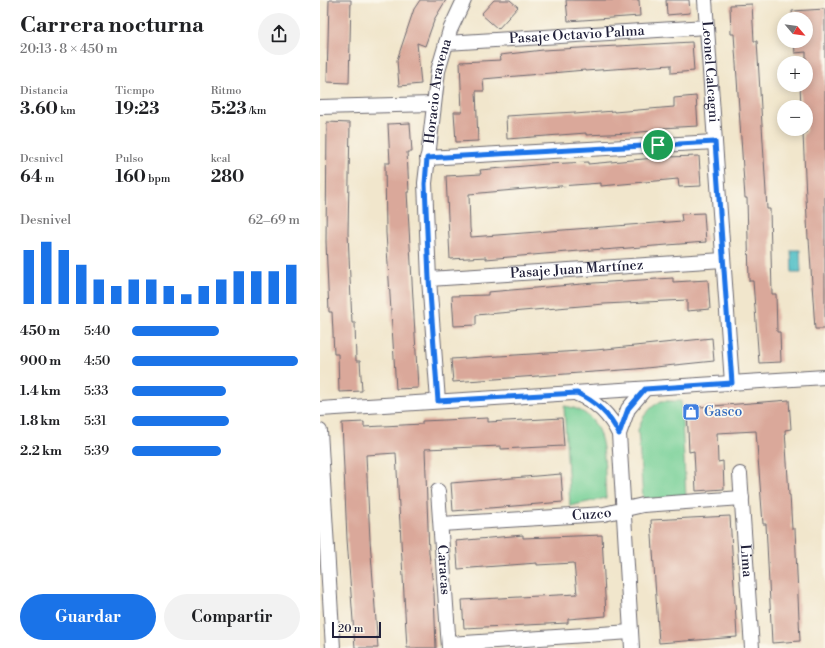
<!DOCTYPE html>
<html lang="es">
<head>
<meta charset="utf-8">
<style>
	body { margin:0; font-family:"Libre Bodoni",serif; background:#f2f2f2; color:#202124; height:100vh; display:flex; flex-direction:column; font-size:15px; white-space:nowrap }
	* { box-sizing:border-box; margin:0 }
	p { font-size:13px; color:#757577 }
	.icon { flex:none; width:22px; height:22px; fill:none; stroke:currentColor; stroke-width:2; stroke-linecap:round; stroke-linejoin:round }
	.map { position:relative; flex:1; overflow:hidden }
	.side { display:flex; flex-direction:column; background:#fff; width:320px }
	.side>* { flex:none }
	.needle { width:26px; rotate:119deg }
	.buttons { position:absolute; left:457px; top:12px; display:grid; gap:8px }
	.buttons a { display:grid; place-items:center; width:36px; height:36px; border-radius:50%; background:#fff; box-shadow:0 2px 10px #0003; font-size:20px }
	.scale { position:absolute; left:12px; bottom:10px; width:49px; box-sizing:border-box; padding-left:4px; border:2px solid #22223b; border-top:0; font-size:11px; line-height:14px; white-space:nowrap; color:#22223b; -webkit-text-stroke:3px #fbf7ec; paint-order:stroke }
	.pin { position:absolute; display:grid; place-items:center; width:34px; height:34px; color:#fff; margin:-17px; border:2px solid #fff; border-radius:50%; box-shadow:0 1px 4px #0007 }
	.round { display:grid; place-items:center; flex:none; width:42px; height:42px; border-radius:21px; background:#f2f2f2 }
	.headline { display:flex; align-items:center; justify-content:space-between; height:68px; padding:0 20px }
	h1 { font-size:22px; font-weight:800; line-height:30px }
	.figures { display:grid; grid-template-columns:repeat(3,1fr); gap:6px; height:68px; padding:4px 20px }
	.figures div { display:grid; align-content:center }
	.figures b { font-size:17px; font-weight:800 }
	.figures small { font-size:11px; font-weight:400 }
	.figures p { font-size:11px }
	.chart { height:112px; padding:8px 20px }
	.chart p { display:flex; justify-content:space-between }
	.chart svg { width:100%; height:72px; margin-top:4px; stroke:#1a73e8; stroke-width:6 }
	.button { display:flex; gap:8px; margin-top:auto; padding:8px 20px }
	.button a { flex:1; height:46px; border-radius:24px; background:#1a73e8; color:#fff; font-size:16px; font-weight:800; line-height:46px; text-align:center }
	.button a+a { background:#f2f2f2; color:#202124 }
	ul { padding:0 20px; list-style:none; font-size:13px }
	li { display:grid; grid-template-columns:64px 48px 1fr; align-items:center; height:30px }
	li i { height:10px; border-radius:5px; background:#1a73e8 }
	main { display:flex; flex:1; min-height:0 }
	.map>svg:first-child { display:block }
</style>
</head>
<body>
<main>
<section class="side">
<div class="headline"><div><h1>Carrera nocturna</h1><p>20:13 · 8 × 450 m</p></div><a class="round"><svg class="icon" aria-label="share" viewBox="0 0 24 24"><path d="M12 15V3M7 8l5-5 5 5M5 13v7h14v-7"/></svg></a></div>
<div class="figures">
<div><p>Distancia</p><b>3.60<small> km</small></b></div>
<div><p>Tiempo</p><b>19:23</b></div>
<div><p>Ritmo</p><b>5:23<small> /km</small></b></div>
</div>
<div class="figures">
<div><p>Desnivel</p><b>64<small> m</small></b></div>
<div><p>Pulso</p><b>160<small> bpm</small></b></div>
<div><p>kcal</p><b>280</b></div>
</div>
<div class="chart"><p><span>Desnivel</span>62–69 m</p>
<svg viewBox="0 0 160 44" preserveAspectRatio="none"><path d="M5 44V11M15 44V6M25 44V11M35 44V20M45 44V29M55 44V33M65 44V29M75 44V29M85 44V33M95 44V38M105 44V33M115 44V29M125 44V24M135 44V24M145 44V24M155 44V20"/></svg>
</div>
<ul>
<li><b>450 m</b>5:40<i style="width:52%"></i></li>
<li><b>900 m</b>4:50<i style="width:99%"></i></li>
<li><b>1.4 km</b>5:33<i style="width:56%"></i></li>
<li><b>1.8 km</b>5:31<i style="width:58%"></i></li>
<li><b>2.2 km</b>5:39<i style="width:53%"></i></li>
</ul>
<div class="button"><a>Guardar</a><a>Compartir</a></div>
</section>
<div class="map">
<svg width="505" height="648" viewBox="0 0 505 648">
	<rect width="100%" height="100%" fill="#fbf7ec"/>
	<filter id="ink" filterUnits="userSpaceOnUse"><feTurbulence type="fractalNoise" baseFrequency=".025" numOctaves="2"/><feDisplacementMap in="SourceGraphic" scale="8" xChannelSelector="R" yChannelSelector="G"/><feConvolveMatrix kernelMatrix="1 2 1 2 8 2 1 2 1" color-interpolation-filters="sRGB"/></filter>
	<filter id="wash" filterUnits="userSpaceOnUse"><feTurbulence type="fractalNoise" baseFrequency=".012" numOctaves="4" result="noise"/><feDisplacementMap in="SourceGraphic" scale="16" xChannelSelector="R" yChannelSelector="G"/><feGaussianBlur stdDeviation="0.9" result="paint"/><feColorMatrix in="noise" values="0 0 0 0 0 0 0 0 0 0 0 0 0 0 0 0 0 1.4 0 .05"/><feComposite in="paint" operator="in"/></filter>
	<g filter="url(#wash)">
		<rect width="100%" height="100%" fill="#f1e6cc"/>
		<path fill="#77d097" stroke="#4c7969" d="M341,401H361L366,498L323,499L318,430L324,416L332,407Z
			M244,406C291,412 283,461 286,498L250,506Z"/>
		<path fill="#50bfc6" stroke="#397080" d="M471,250H480L481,273H472Z"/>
		<g id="blocks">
			<path fill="#daa89a" d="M9,0H31L29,83L7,82Z
				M100,0H126L115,18L105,46L97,43L101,84L79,86L77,60L94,9Z
				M174,0H190L198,7L178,29L161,14Z
				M246,0H319L320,16L248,21Z
				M346,0H369L370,13L347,15Z
				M432,4L434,41H437L447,209H450L452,294H456L457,332H460L461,362L439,363L433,281H429L427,198H425L414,34H411L410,5Z
				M505,9V329H495L489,239H488L483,134L486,133V107H481L480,85H486V52L475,53L474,41H486V19H473L472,11Z
				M372,42L374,71L351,73V65L265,71V70L163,79L164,91H156L158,141L136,142L134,112H142L140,62L181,60L180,55L223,50Z
				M376,96L378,126L340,128L341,130L311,133L266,135V133L187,139L186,116L255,112V114L294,111V112L354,107V98Z
				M7,122L30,123L28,233L32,323H35L36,361H40L42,391L19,392L18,354H14L12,312H9L6,242Z
				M90,123L92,152H87L89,192H87L98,388L76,389L66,233L65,163H70L68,124Z
				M379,156L381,186L359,187L358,179L281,186V183L240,186L149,194L150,228L151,237L362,221L361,214L384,213L386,242L283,250V249L166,259V257L130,259L126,176L161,174L160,170L227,164L268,162V164L346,157Z
				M353,278V282L388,280L390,309L367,311V300L284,304L156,315V325L134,326L132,296L168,295V292L274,283Z
				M392,338L394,361L316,369L133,382L131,359L276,350Z
				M469,400L471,429L465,430L469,495H470L472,529H475L480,641L452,643L446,524H443L436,431L397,433L398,462L403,461L404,489L376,491L374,451L369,452L367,408Z
				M168,418V422L242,418L244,446L181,449V446L105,449L109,553L114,593L116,648H87L76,453L46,455L50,540L58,648H35L27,539L22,423L44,422V427L102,424V421Z
				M241,474L243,502L133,511L131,483Z
				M410,516L417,637L339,643L331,520Z
				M203,535V538L282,535L286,616L248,619V623L144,628L142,600L257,594L254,563L217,565V563L138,569L136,541Z"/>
		</g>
	</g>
	<g filter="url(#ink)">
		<use href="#blocks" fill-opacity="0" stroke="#6a676e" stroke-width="1"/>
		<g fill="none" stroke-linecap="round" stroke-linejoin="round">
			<defs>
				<g id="minor">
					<path id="s1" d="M385,0L412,383"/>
					<path id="s2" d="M126,43L387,27"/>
					<path d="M0,107L113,104"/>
					<path d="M107,158L395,142"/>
					<path id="s3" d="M109,279L403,260"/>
					<path d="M257,394C277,402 290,415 299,434L312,648"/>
					<path id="s4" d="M118,401L109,279L105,183L118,71L130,30L144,0"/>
					<path d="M0,409L505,377"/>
					<path d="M0,431L13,648"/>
					<path d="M299,434L308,409L325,389"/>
					<path id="s5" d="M420,474L432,648"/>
					<path id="s6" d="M118,491L129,648"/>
					<path id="s7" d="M121,524L284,514L323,505L422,498"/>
					<path d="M129,644L311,632"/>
				</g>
			</defs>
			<use href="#minor" stroke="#6a676e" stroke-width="16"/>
			<use href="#minor" stroke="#fff" stroke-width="14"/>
		</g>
	</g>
	<g fill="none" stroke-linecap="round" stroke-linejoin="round" filter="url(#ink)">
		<defs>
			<path id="route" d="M395,142L412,383L325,389L308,409L299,434C290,415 277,402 257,393L118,401L109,279L105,184L107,158Z"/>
		</defs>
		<use href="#route" stroke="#fff" stroke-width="8"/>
		<use href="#route" stroke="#1a73e8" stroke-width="5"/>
	</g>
	<defs>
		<symbol id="shop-square" viewBox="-11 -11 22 22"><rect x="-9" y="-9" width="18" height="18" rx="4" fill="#3f7fe0" stroke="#fbf7ec"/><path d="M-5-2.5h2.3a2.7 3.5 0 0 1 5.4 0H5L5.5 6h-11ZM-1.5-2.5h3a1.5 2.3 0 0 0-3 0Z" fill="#fff"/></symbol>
	</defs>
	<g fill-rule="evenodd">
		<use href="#shop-square" x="361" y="402" width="20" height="20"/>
	</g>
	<g text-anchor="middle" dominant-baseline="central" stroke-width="3.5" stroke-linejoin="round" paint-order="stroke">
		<g font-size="14" fill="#22223b" stroke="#fbf7ec">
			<text stroke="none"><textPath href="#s2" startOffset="131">Pasaje Octavio Palma</textPath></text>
			<text stroke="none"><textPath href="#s1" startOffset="72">Leonel Calcagni</textPath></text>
			<text stroke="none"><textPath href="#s4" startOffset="311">Horacio Aravena</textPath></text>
			<text stroke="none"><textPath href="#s3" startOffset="148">Pasaje Juan Martínez</textPath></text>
			<text stroke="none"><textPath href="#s7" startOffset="151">Cuzco</textPath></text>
			<text stroke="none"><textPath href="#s5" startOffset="87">Lima</textPath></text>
			<text stroke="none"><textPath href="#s6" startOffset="79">Caracas</textPath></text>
		</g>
		<g font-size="14" fill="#366cbe" stroke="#fbf7ec" text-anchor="start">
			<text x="384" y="412">Gasco</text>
		</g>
	</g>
</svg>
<div class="buttons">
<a><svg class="needle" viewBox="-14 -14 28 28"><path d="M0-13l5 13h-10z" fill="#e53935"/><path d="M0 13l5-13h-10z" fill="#757577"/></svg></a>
<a>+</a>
<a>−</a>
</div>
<div class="scale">20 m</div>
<div class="pin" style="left:338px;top:145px;background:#1e9e55"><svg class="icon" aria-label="arrive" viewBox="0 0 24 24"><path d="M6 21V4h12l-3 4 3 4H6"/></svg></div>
</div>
</main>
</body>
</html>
